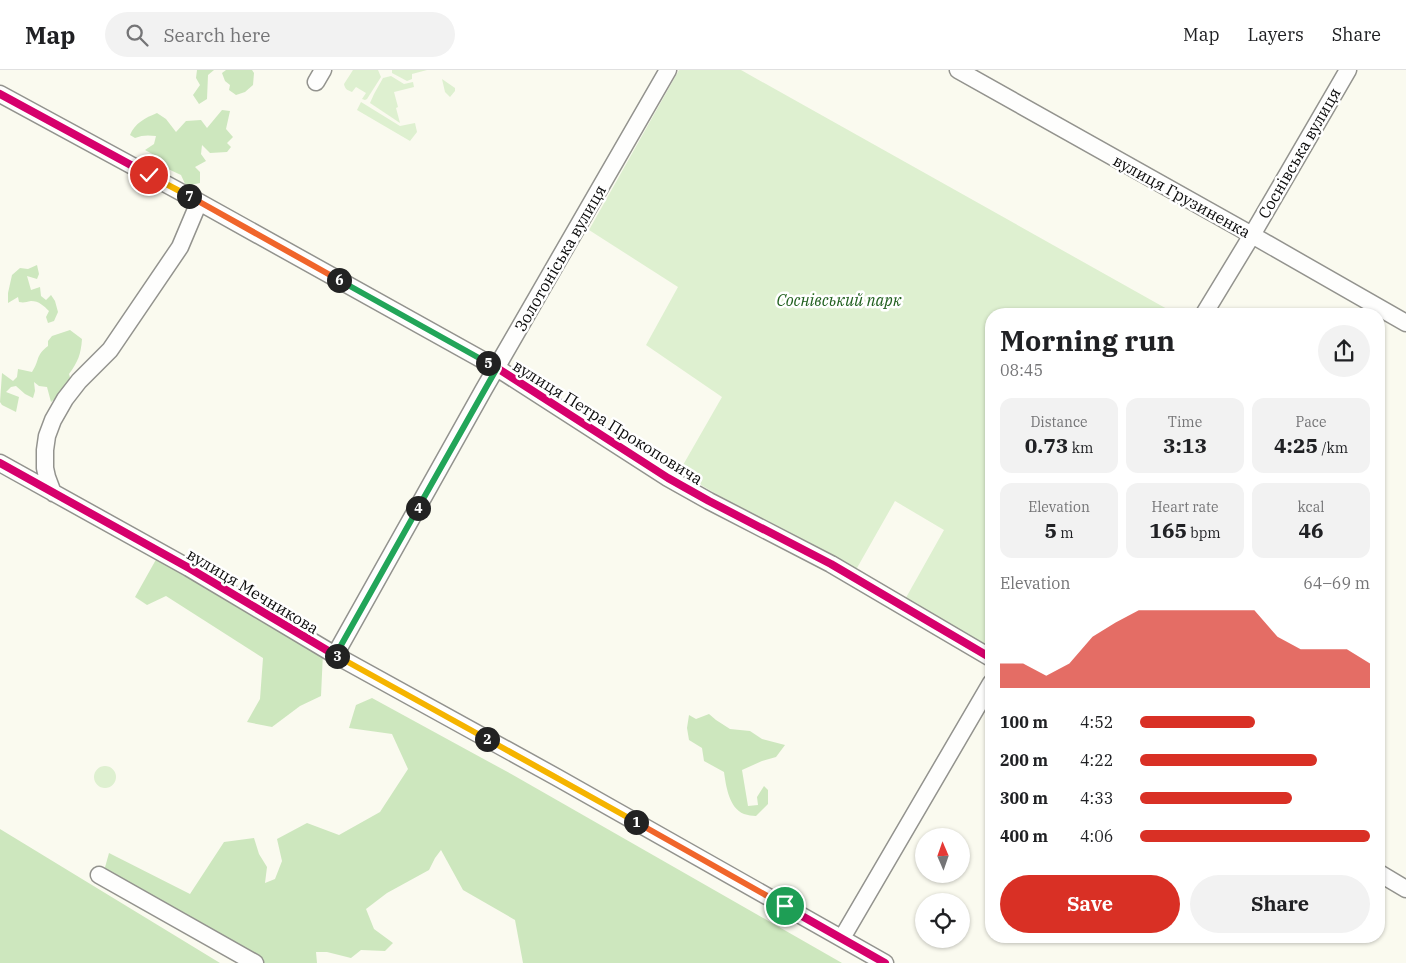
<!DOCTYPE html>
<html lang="en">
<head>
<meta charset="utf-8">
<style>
	body { margin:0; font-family:"IBM Plex Serif",serif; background:#f2f2f2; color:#202124; height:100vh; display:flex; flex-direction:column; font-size:19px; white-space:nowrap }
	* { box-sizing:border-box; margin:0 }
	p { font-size:16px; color:#757577 }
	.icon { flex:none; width:28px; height:28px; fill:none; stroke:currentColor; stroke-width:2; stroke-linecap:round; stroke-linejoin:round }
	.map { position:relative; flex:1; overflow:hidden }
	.sheet { position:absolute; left:985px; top:238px; width:400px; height:635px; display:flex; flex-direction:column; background:#fff; border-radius:20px; box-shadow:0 1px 4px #0004 }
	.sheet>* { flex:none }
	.needle { width:32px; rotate:358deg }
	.fabs { position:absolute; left:915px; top:758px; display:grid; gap:10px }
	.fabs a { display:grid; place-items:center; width:55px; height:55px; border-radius:50%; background:#fff; box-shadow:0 1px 4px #0004; font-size:25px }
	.pin { position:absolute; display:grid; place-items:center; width:42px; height:42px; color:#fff; margin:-21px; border:2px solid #fff; border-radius:50%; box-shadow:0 1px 5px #0007 }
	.km { position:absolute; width:25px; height:25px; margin:-12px; border-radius:50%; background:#222; color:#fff; font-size:14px; line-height:25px; text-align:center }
	.round { display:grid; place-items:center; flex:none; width:52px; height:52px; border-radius:26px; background:#f2f2f2 }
	.head { display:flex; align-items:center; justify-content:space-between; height:85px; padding:0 15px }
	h1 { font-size:28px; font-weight:700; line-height:38px }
	.stats { display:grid; grid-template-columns:repeat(3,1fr); gap:8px; height:85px; padding:5px 15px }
	.stats div { display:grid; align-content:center; border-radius:12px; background:#f2f2f2; text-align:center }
	.stats b { font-size:21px; font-weight:700 }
	.stats small { font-size:14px; font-weight:400 }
	.stats p { font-size:14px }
	.chart { height:140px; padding:10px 15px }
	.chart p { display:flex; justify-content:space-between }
	.chart svg { width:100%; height:90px; margin-top:5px; fill:#d93025; opacity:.7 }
	.cta { display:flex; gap:10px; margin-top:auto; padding:10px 15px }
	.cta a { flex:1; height:58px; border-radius:30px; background:#d93025; color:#fff; font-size:20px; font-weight:700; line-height:58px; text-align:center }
	.cta a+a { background:#f2f2f2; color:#202124 }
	ul { padding:0 15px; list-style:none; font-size:16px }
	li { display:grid; grid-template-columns:80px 60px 1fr; align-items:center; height:38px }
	li i { height:12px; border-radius:6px; background:#d93025 }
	header { display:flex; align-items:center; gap:30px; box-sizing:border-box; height:70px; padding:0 25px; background:#fff; border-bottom:1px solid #e0e0e0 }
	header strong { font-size:24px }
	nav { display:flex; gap:28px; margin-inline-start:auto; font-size:18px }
	.search { width:350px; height:45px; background:#f2f2f2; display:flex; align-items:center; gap:12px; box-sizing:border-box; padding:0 18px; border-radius:28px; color:#757577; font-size:19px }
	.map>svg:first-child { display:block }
</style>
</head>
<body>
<header>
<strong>Map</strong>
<div class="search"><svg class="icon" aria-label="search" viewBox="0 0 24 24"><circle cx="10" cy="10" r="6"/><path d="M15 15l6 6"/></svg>Search here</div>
<nav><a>Map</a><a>Layers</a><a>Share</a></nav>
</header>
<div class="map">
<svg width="1406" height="893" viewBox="0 0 1406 893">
	<rect width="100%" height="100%" fill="#fafaef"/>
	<path fill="#def0d0" d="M353,0H378L381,7L367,29L365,30L362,29L366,23L356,17L352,22C347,20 345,19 344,14Z
		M392,0H427L412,4V9L407,11L392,3Z
		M679,0H741L1176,244H991V577L989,578L903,533L944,460L895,431L853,505L679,402L722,327L646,275L678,217L589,160Z
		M391,6L404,14L413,12L414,17L394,22L398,37L396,38L400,53L370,33L374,24L383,8Z
		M442,9L455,18V21L450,27L445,22Z
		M361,32L400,56L415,53L417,62L410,71L357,40Z
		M94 707a11 11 0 1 1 22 0a11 11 0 1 1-22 0Z"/>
	<path fill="#cde7be" d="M197,0H214L208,5L207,29L199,34L193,25L200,15L196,8Z
		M226,0H252L254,3L253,15L245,22L236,25L229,20L230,15L225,11L222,3Z
		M222,40L230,41L226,59L233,67L227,73L231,77L227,82L210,83L202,75L201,84L206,91L195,97L200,102V113L186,116L181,105L168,99L157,96L156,86L145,80L154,74L156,66C148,65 142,65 135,68L130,65C135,53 145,48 157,43L166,49L176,62L186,51L201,50L207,58Z
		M37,195L39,204L37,209L27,206L31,220L40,217L41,226L46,230L51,225L55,231L58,242L54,251L48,253L46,247L49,241C44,236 39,231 31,231C26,232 24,233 19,232L18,227L8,233V223L12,205L20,198L28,199Z
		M70,260L82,269C81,284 78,292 69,304L72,315L51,332L47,317L39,316L34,312L35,321L33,328L25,324L16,316L11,317L6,322L19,327L16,342L2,335L0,332L2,303L13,311L17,307L18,299L32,302C40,290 35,286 48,276V271L52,266Z
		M158,486L323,582L321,626L300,636L272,657L247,652L260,629L263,588L166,526L147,535L135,527Z
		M372,628L513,705L842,893H523L515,850L463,820L441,780L435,788L429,800L387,823L366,839L374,859L393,873L385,881L361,880L351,888L327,882H316L317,893H263L104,801L109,783L190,824L224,772L254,768L259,784L267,797L265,813L275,809L282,791L277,769L307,753L339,765L380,742L408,699L392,664L349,658L356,635Z
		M709,644L716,650L730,659L750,661L762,669L785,675L776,687L762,691L742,700L748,736L758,735L757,727L764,716L768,720V734L756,746C752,746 748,745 744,744C729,738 726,716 724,702L704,691L702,678L689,670L687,658L689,645L696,649Z
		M0,759L220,893H0Z"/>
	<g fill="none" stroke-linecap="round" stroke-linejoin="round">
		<defs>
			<path id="minor" d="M958,0L1252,165L1406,253
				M316,12L323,0
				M0,24L199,132L497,298L668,408L709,431L831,494L991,588
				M1204,244L1252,165L1348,0
				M0,393L189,498L335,585L558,708L885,893
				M53,423L47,407L45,398V380L47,366L53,350L65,329L79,311L110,280L180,177L199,132
				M335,585L484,319L668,0
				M1379,803L1406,819
				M99,805L255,893
				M842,868L991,613"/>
		</defs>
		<use href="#minor" stroke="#93938e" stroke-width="19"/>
		<use href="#minor" stroke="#fefefd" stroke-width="16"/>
		<defs>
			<path id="cycleway" d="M0,24L199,132L497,298L668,408L709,431L831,494L991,588
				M0,393L189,498L335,585L558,708L885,893"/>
		</defs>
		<use href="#cycleway" stroke="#fff" stroke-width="11"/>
		<use href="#cycleway" stroke="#d6006c" stroke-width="8"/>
	</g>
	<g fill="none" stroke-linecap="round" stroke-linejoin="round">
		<defs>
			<path id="split-1" d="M636,752L785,836"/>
			<path id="split-2" d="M487,669L636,752"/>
			<path id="split-3" d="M337,586L487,669"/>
			<path id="split-4" d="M337,586H335L418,438"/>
			<path id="split-5" d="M418,438L497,298L488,293"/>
			<path id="split-6" d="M339,210L488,293"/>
			<path id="split-7" d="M189,126L339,210"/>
			<path id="split-8" d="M149,105L189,126"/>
		</defs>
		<use href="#split-1" stroke="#fff" stroke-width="10"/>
		<use href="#split-2" stroke="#fff" stroke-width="10"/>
		<use href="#split-3" stroke="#fff" stroke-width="10"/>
		<use href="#split-4" stroke="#fff" stroke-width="10"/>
		<use href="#split-5" stroke="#fff" stroke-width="10"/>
		<use href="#split-6" stroke="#fff" stroke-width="10"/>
		<use href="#split-7" stroke="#fff" stroke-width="10"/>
		<use href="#split-8" stroke="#fff" stroke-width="10"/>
		<use href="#split-1" stroke="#f0652b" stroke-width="6"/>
		<use href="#split-2" stroke="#f5b400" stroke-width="6"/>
		<use href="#split-3" stroke="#f5b400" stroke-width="6"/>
		<use href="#split-4" stroke="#22a559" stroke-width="6"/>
		<use href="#split-5" stroke="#22a559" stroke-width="6"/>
		<use href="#split-6" stroke="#22a559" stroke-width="6"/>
		<use href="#split-7" stroke="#f0652b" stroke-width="6"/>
		<use href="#split-8" stroke="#f5b400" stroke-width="6"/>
	</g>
	<g text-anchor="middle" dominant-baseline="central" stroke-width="5" stroke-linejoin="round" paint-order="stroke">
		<g font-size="16" fill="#0b0b0b" stroke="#fff">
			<text transform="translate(1299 83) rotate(-60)">Соснівська вулиця</text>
			<text transform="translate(1182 126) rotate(29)">вулиця Грузиненка</text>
			<text transform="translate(560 188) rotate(-60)">Золотоніська вулиця</text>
			<text transform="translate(608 352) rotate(32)">вулиця Петра Прокоповича</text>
			<text transform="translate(253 521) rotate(31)">вулиця Мечникова</text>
		</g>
		<g font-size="16" font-style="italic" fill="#21601f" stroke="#fff">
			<text x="839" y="230">Соснівський парк</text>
		</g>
	</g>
</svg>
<div class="fabs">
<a><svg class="needle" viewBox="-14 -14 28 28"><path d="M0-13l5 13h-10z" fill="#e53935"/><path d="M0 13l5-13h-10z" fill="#757577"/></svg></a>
<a><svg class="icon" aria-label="locate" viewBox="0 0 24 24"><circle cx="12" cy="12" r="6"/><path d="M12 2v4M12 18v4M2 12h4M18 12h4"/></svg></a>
</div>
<div class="pin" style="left:785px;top:836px;background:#1e9e55"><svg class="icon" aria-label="arrive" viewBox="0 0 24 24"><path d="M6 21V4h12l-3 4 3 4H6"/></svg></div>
<div class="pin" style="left:149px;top:105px;background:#d93025"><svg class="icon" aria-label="check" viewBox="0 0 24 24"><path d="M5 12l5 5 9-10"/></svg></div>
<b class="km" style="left:636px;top:752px">1</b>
<b class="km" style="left:487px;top:669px">2</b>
<b class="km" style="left:337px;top:586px">3</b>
<b class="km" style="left:418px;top:438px">4</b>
<b class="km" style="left:488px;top:293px">5</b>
<b class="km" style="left:339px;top:210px">6</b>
<b class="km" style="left:189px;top:126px">7</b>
<section class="sheet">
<div class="head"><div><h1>Morning run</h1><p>08:45</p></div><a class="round"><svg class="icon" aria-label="share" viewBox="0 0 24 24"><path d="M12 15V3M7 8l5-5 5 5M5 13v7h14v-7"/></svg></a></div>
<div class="stats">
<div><p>Distance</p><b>0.73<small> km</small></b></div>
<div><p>Time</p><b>3:13</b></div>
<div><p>Pace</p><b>4:25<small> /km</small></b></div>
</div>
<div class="stats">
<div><p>Elevation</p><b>5<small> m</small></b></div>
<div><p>Heart rate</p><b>165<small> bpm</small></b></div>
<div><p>kcal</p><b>46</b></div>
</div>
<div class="chart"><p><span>Elevation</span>64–69 m</p>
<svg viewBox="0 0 160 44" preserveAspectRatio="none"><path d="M0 44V32L10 32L20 38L30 32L40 19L50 12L60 6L70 6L80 6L90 6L100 6L110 6L120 19L130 25L140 25L150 25L160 32V44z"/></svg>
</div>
<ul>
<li><b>100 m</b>4:52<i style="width:50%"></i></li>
<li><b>200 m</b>4:22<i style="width:77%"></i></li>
<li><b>300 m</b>4:33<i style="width:66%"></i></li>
<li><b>400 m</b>4:06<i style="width:100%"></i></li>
</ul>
<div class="cta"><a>Save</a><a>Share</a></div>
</section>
</div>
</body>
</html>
